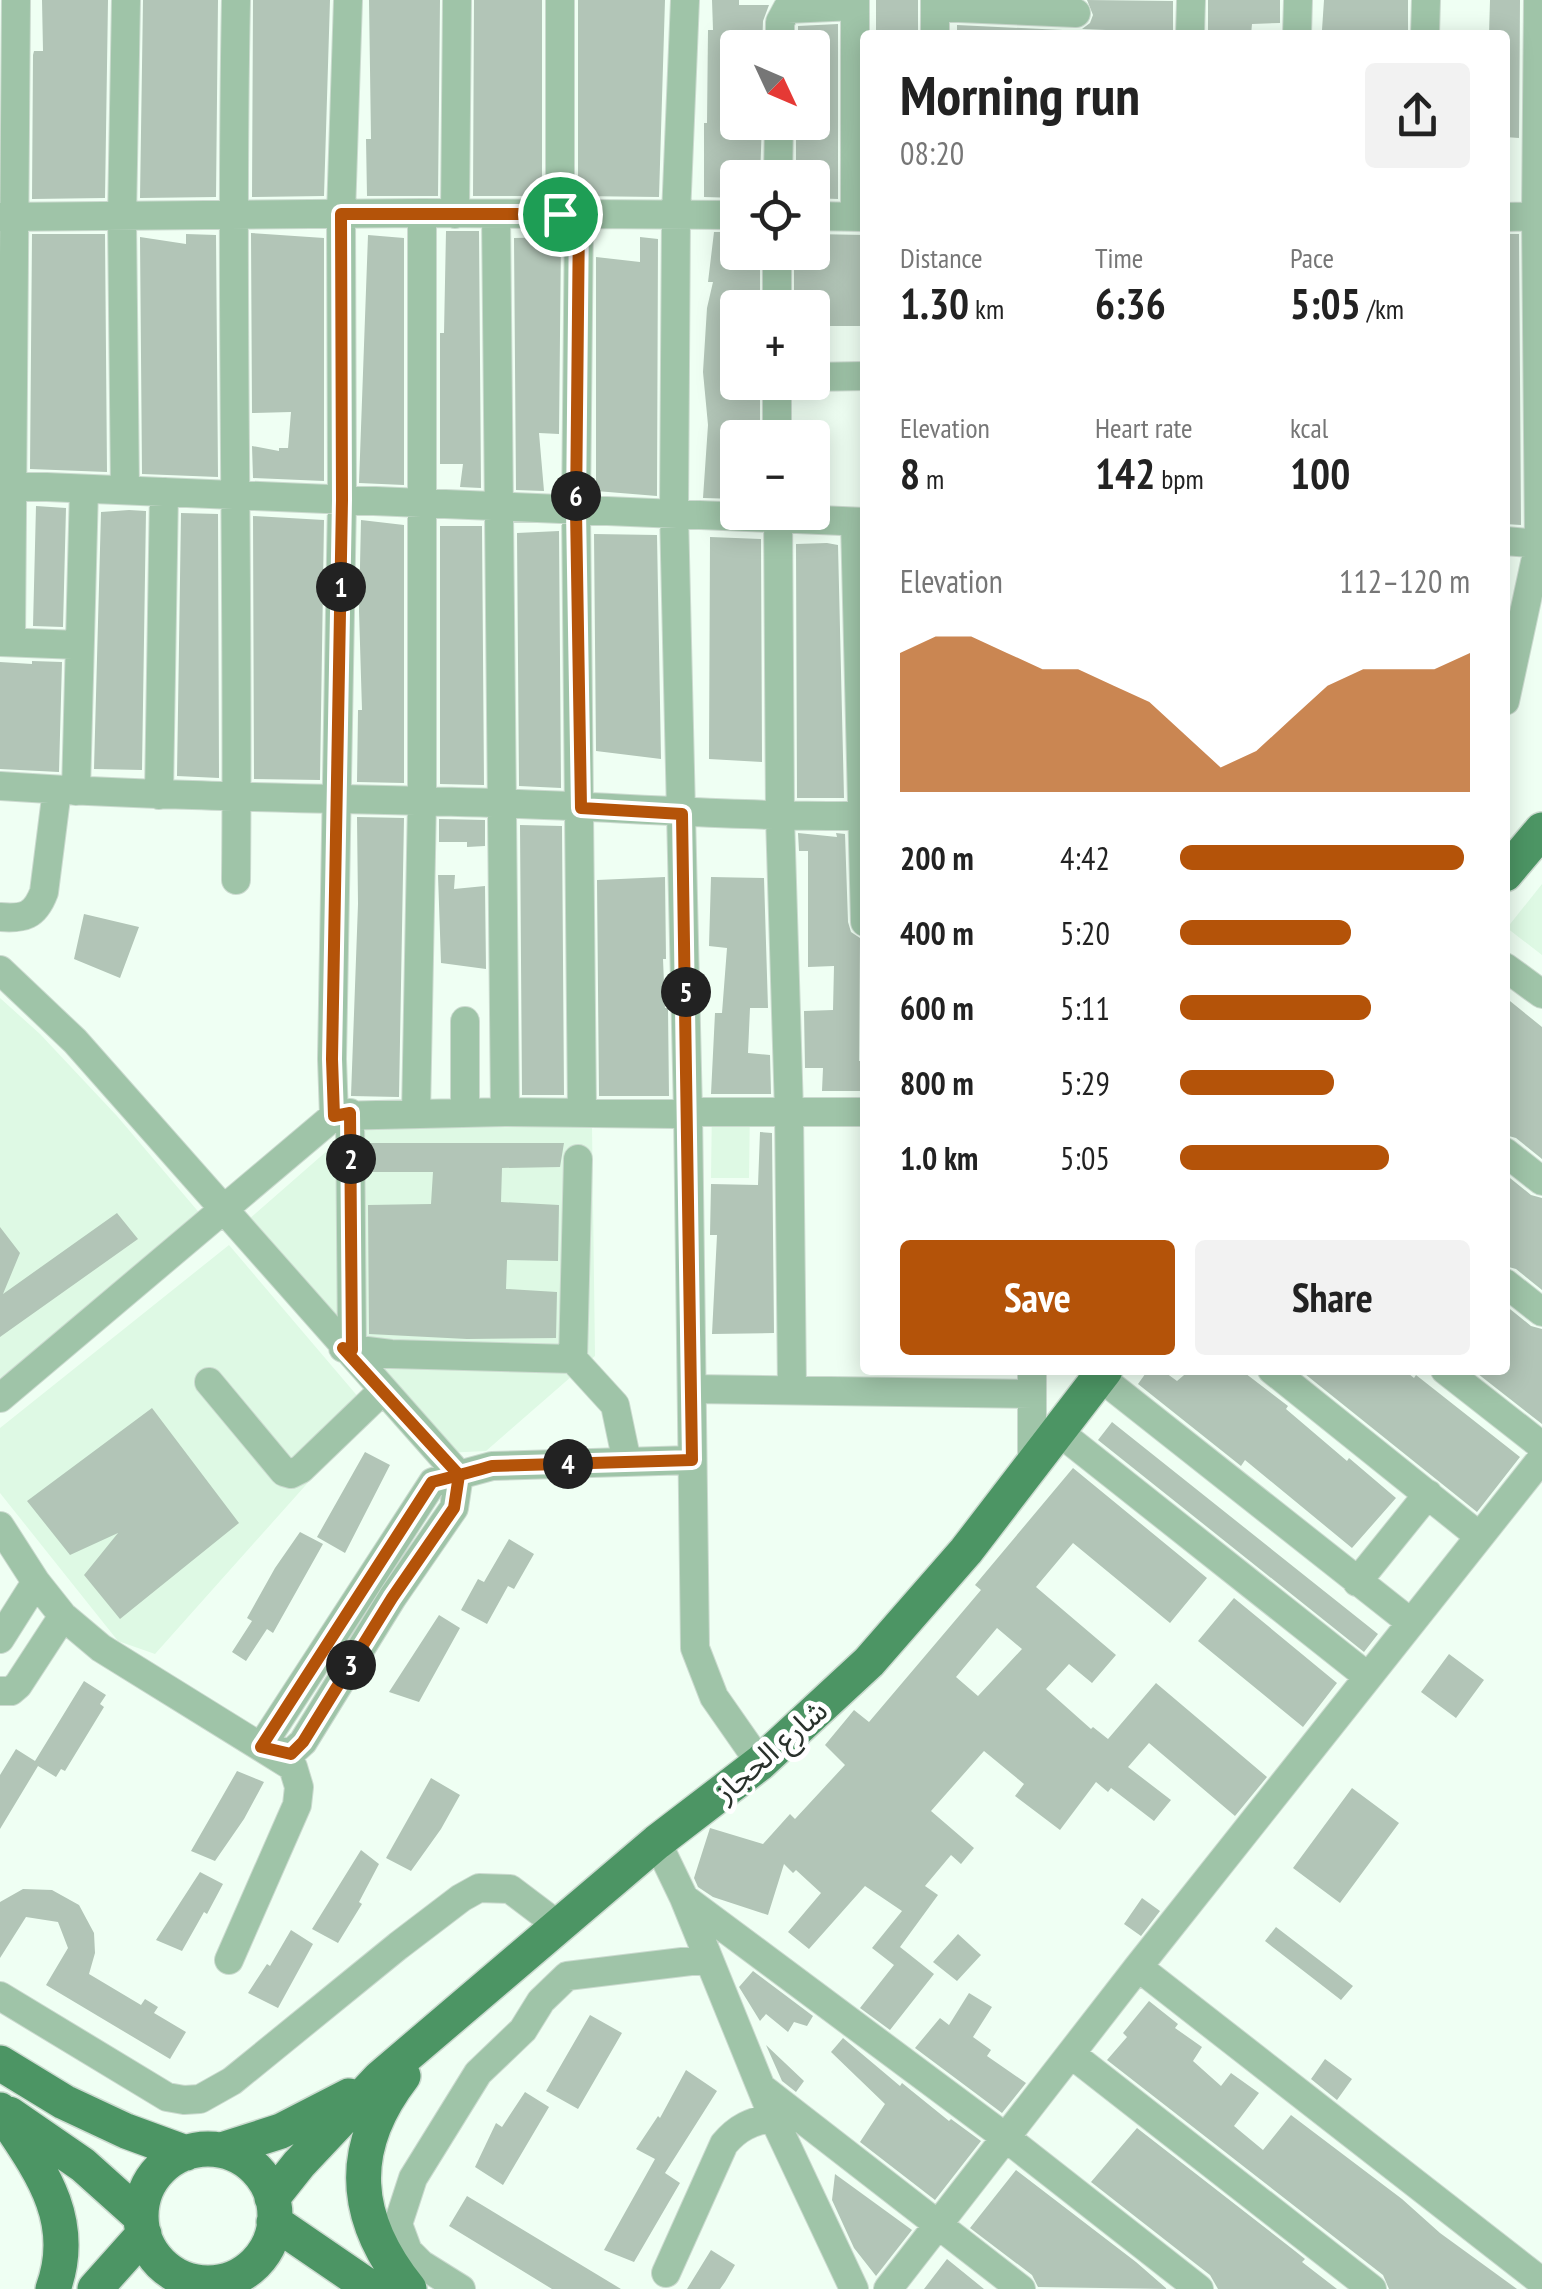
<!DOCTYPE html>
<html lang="en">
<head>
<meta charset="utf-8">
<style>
	body { margin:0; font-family:"PT Sans Narrow","Noto Sans Arabic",sans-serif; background:#f2f2f2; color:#222; height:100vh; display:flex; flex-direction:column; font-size:38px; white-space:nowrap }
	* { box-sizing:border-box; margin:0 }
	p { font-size:32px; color:#767676 }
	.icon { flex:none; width:55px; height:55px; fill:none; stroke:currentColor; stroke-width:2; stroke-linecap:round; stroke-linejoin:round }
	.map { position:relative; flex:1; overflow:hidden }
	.drawer { position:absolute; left:860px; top:30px; width:650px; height:1345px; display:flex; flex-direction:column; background:#fff; border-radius:10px; box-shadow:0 5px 25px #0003 }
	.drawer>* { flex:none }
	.needle { width:65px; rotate:134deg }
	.controls { position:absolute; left:720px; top:30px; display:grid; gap:20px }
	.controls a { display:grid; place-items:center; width:110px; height:110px; border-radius:10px; background:#fff; box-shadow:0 5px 25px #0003; font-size:50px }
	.pin { position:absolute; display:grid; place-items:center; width:85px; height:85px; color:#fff; margin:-42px; border:5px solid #fff; border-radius:50%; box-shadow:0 2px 10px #0007 }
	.km { position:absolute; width:50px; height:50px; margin:-25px; border-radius:50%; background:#222; color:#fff; font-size:28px; line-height:50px; text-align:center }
	.round { display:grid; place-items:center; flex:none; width:105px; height:105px; border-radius:10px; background:#f2f2f2 }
	.head { display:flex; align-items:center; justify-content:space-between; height:170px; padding:0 40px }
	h1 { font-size:55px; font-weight:800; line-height:75px }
	.stats { display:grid; grid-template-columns:repeat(3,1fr); gap:15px; height:170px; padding:10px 40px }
	.stats div { display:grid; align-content:center }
	.stats b { font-size:42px; font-weight:800 }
	.stats small { font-size:28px; font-weight:400 }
	.stats p { font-size:28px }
	.chart { height:280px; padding:20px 40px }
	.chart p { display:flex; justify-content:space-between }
	.chart svg { width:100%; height:180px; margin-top:10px; fill:#b45309; opacity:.7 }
	.button { display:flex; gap:20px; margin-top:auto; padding:20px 40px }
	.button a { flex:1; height:115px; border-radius:10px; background:#b45309; color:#fff; font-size:40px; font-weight:800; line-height:115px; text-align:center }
	.button a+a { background:#f2f2f2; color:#222 }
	ul { padding:0 40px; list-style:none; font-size:32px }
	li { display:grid; grid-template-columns:160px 120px 1fr; align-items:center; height:75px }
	li i { height:25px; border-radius:12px; background:#b45309 }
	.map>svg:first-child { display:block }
</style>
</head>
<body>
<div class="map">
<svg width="1542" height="2289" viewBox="0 0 1542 2289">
	<rect width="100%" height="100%" fill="#effff3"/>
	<path fill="#def9e4" d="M1542,884V955L1507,928Z
		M0,998L40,1034L117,1116L202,1216L0,1378Z
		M712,1105H750L749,1178H711Z
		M592,1126L595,1356L486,1451L444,1453L248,1220L352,1129Z
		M229,1245L371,1412L155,1654L118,1641L0,1493V1428Z"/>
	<path fill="#b2c5b7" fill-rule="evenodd" d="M42,0H108L105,198L32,199L33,55L34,51H43Z
		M143,0H218L216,197L140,198Z
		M253,0H330L324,196L252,197Z
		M369,0H440L438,196H367L366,139H371Z
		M474,0H542V196H473Z
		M578,0H665L659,197L578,196Z
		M712,0H739V5H769L763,21L762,48H738V122H762L760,178H738V198L704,197V123H707L708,30H713Z
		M876,0H918V35H876Z
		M1087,0L1173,1V35H1106V30L1082,29L1090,23L1093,15Z
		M1208,0H1280V23L1252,24L1251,35H1208Z
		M1324,0H1408V35L1322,30Z
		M1490,0H1520L1519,138L1505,137V35H1489Z
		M838,24V199L812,198V178H796V122H812V48H798V26Z
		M957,25L1063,30V35H957Z
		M446,231H479L481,488L460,487L463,464H440V333H444Z
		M714,232H738V252H760V308H738V382H760V438H738V499L703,498L708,425L703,372L707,308L713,282H708Z
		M251,233L324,238V481L253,478L252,446L279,451V448H288L291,412L252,413Z
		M32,234H105L107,472L30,469Z
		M186,234L216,235L218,477L142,474L140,237L186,244Z
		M812,234L865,235V326H829L828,359H812V308H794V252H812Z
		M1505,234H1519L1521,525L1505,524Z
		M368,235L404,238V485L359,483Z
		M561,237L559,434L539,433L544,491L516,490L514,238Z
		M640,237L658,239L657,496L596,491V257L640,262Z
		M36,506L66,508L63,627L33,626Z
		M129,510L146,511L142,770L94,769L101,512Z
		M181,513L218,514L219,778L177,776Z
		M253,516L324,520L320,780L254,779Z
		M361,520L404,525V783L357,782L358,710H362L359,611Z
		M440,526H482L484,785L440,784Z
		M559,531L561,788L519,786L517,533Z
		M594,534L657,535L661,759L596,751Z
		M710,537L761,539L762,762L709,759Z
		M827,543L838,545L844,798H797L796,544Z
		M32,661L62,662L59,772L0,769V662L32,664Z
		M357,817L404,818L399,1097L351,1096L358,904Z
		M439,819L485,820V846L467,847V842H439Z
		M520,825L562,826L564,1095H522Z
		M798,833L837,837L836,833L845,834L848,922L851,932L860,938L859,1061H862V1091H822L823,1068H805L804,1011L833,1010L834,966L808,967V851H799Z
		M438,875H455L454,889L485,886L486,969L441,963Z
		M665,877L666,959H663L665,1008H668L669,1096H599L597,880Z
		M711,877L764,878L768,1008H750L748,1053L770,1055L771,1094H711L715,1013H722L727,948L709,946Z
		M84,914L139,927L120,978L74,959Z
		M1505,997L1542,1027V1159L1516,1138L1505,1135Z
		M760,1132L772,1133L774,1333L712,1334L717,1235H710L711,1184L758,1185Z
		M368,1143H564L560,1167L502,1168L501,1202L559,1205L558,1261L507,1260L506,1289L557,1292L556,1338L467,1339L369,1334L368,1205L431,1204L433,1172H368Z
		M1505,1174L1531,1195L1542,1198V1290L1516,1269L1505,1266Z
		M117,1213L138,1239L0,1337V1227L20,1253L3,1294Z
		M1505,1305L1531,1326L1542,1329V1424L1473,1370H1505Z
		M1148,1370H1162L1177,1381L1190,1370H1241L1288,1406L1286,1409L1347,1461L1349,1458L1396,1498L1352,1548L1245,1460L1241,1466L1138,1384Z
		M1300,1370H1404L1414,1378L1416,1375L1520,1457L1477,1512Z
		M152,1408L239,1523L120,1619L84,1575L118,1533L70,1555L27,1501Z
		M1112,1422L1378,1634L1364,1652L1098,1440Z
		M365,1452L390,1465L345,1553L317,1537Z
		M1073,1468L1207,1578L1170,1623L1073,1543L1036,1587L1116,1655L1092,1683L1069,1664L1046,1689L1091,1729L1093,1727L1108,1739L1156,1683L1267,1777L1235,1816L1149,1743L1128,1767L1171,1800L1154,1821L1111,1788L1108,1792L1096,1782L1060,1830L1015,1796L1024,1784L984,1751L931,1811L974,1848L961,1864L951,1855L925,1886L938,1895L900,1947L934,1974L890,2030L860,2008L894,1965L872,1948L902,1911L865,1886L809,1949L788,1932L821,1893L796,1870L793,1873L784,1864L768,1915L713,1897L698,1887L694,1878L710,1828L763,1844L790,1814L795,1819L845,1765L825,1745L854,1710L869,1722L981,1590L975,1585ZM997,1628L1022,1649L978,1696L956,1677Z
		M300,1532L323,1544L273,1633L267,1629L246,1661L232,1652L252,1621L247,1618L275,1568Z
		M509,1539L534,1554L514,1589L508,1586L487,1624L461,1610L478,1579L484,1582Z
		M1234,1598L1337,1683L1303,1727L1198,1641Z
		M439,1615L460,1628L419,1702L389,1692Z
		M1449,1654L1484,1680L1456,1718L1421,1692Z
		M84,1681L106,1695L100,1704L104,1707L65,1771L61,1769L56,1777L38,1766L0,1829V1775L16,1749L35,1761Z
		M237,1771L264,1782L244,1819L215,1861L191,1851Z
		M431,1778L460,1795L441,1829L411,1871L386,1858Z
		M1352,1788L1399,1823L1340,1903L1293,1868Z
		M361,1850L379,1864L359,1902L362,1904L338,1943L312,1929Z
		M200,1872L223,1884L207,1914L204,1912L182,1951L156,1940Z
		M23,1889L52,1890L79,1905L94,1933L95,1953L89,1974L141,2005L145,1999L158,2007L154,2013L186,2032L170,2059L46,1985L68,1948L58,1922L26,1917L0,1958V1902Z
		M1142,1898L1160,1911L1141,1936L1124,1924Z
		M1276,1927L1353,1986L1341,2000L1265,1941Z
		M291,1930L313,1944L278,2008L248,1993L267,1964L270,1966Z
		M958,1934L981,1955L957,1981L933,1962Z
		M753,1971L813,2016L807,2026L794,2022L788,2032L766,2014L760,2021L739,1987Z
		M969,1993L992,2007L973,2037L991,2050L987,2056L1026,2083L1002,2113L915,2048L940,2018L949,2025Z
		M1149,2001L1178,2024L1175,2028L1202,2047L1193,2061L1221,2086L1231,2073L1259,2093L1234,2126L1263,2150L1291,2115L1402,2199L1440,2233L1517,2289H1389L1383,2275L1107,2060L1127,2037L1123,2033Z
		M590,2015L622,2033L578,2109L546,2091Z
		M843,2038L900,2086L902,2083L949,2121L951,2119L981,2141L935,2200L860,2142L885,2104L831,2052Z
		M766,2045L804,2081L796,2092L782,2081Z
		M1325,2059L1352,2079L1337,2100L1311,2079Z
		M686,2070L717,2091L665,2173L680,2183L634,2262L604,2250L655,2159L636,2149L658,2116L660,2118Z
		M525,2092L549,2107L503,2185L475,2167L496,2123L502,2127Z
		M1137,2128L1295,2251L1305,2259L1302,2262L1337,2289H1218L1210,2275L1091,2182Z
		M1016,2170L1136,2262L1167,2289L1038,2287L1032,2275L970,2228Z
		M835,2174L912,2230L876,2276L854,2248L832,2200Z
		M467,2196L482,2205L621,2289H552L449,2226Z
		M711,2250L735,2265L725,2282L720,2289H687Z
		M947,2259L984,2289H924Z"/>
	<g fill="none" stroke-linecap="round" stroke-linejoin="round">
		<defs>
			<path id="minor" d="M236,0C230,293 239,586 236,880
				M560,0V214
				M685,0L676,215L674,513L688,1112L695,1648L714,1697L760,1763
				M935,7L1076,13
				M935,35V0
				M1190,35L1191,0
				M1297,35L1298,0
				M1425,35L1426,0
				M780,48V22L787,9L855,6
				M778,178L779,122
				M455,214L457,0
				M496,214L505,1112
				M579,214L576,510L582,1112
				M812,216L865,217
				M0,217L422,213L738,215
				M855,217V0
				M1505,217L1542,216
				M777,308V252
				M812,377L865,376
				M777,382V438
				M0,485L865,522
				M125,490L122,218L126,0
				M778,512L780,817L789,1111L792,1389
				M855,522L865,922
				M1505,541L1542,544
				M0,642L79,645
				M11,642L16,0
				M1505,701L1539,544L1536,216L1538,0
				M0,786C164,797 329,798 493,803C617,807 741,817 865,816
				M76,791L84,489
				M159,795L164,492
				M0,917C24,919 35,916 44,892L57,790
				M1505,967L1542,994
				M0,970L75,1041L459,1475
				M465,1021V1113
				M688,1112H865
				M350,1113L352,1349
				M416,1114L422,801V213
				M334,1116L332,1059L342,500L341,214L348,0
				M1505,1152L1542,1181
				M1505,1283L1542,1312
				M343,1348L391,1354L573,1359L615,1405L627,1462
				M573,1359L578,1159
				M1091,1370L1410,1622
				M1272,1370L1479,1536
				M1445,1370L1542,1446
				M209,1382L284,1472L291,1474L301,1469L382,1391
				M692,1389L1032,1394
				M0,1398L334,1116L505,1112L675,1114
				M1059,1432L1367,1676
				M1032,1469V1370
				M0,1526L36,1582L63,1616L101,1648L293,1767L299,1787L297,1805L229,1960
				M1357,1582L1428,1494
				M0,1639L36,1582
				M0,1691H11L18,1685L63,1616
				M261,1747L433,1482L492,1466L692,1460
				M266,1749L291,1753L303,1742L392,1598L454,1508L459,1475
				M657,1842L684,1898L773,2117L854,2289
				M684,1898L1005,2137L1199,2289
				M1138,1967L1542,2282
				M0,1996L167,2097L184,2100L200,2099L232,2081L398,1946L461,1898L479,1888L510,1889L559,1926
				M1071,2054L1372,2289
				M762,2088L1021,2289
				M666,2273L724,2144C738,2127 751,2122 773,2117
				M461,2289L421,2264L408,2251L398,2224L413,2178L478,2073L523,2030L541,2001L567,1976L707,1959
				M888,2289L1138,1967L1542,1458"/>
			<path id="major" d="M1505,874L1542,830
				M0,2063L64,2102L126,2131L186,2153
				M403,2076C346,2150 353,2219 409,2289
				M0,2110C38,2167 79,2218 53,2289
				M9,2114L83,2165L141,2217
				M141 2216a67 67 0 1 1 134 0a67 67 0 1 1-134 0Z
				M222,2150L281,2131L349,2096
				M272,2198L299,2164L380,2078L657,1842L760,1763L869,1662L966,1551L1105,1370
				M274,2222L372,2289
				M95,2289L144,2234"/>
		</defs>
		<use href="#minor" stroke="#cbdacf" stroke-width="30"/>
		<use href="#major" stroke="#cbdacf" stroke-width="38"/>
		<use href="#minor" stroke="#9fc4a8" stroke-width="28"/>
		<use href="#major" stroke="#4c9564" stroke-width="35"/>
	</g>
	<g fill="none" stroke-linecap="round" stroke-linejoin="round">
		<defs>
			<path id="route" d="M560,214H341L342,500L332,1059L334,1116L350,1113L352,1350L343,1348L459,1475L454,1508L392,1598L303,1742L291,1754L261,1747L432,1482C452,1477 472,1472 492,1466L692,1460L682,814L581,808L576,510L579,214H560"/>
		</defs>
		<use href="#route" stroke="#fff" stroke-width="20"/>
		<use href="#route" stroke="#b45309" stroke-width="12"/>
	</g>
	<g text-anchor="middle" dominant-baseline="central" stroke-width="10" stroke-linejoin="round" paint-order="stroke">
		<g font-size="30" fill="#29312b" stroke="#fff">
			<text transform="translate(770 1750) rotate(-41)">شارع الحجاز</text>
		</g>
	</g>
</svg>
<div class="controls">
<a><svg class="needle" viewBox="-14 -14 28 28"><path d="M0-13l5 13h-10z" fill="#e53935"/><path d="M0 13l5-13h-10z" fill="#767676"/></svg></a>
<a><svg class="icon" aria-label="locate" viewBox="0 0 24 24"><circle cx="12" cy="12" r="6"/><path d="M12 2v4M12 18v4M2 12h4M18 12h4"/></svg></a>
<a>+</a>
<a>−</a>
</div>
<div class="pin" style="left:560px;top:214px;background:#1e9e55"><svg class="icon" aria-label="arrive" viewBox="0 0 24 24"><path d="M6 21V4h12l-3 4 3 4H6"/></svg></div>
<b class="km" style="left:341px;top:587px">1</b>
<b class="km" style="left:351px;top:1159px">2</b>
<b class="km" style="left:351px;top:1665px">3</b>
<b class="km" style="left:568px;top:1464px">4</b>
<b class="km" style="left:686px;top:992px">5</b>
<b class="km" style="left:576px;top:496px">6</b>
<section class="drawer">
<div class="head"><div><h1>Morning run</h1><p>08:20</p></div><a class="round"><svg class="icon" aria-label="share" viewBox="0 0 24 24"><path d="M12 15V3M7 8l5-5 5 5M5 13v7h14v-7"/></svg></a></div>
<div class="stats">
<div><p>Distance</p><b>1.30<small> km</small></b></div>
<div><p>Time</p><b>6:36</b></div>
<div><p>Pace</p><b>5:05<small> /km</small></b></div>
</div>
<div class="stats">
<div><p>Elevation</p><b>8<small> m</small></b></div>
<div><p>Heart rate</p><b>142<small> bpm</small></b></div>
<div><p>kcal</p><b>100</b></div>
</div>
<div class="chart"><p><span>Elevation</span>112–120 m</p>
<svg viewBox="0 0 160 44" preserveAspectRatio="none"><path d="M0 44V10L10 6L20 6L30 10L40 14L50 14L60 18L70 22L80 30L90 38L100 34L110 26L120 18L130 14L140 14L150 14L160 10V44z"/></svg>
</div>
<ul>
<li><b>200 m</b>4:42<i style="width:98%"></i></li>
<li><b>400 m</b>5:20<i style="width:59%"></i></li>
<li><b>600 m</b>5:11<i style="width:66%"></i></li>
<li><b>800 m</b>5:29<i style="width:53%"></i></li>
<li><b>1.0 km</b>5:05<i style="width:72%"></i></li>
</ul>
<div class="button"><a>Save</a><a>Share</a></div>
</section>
</div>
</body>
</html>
